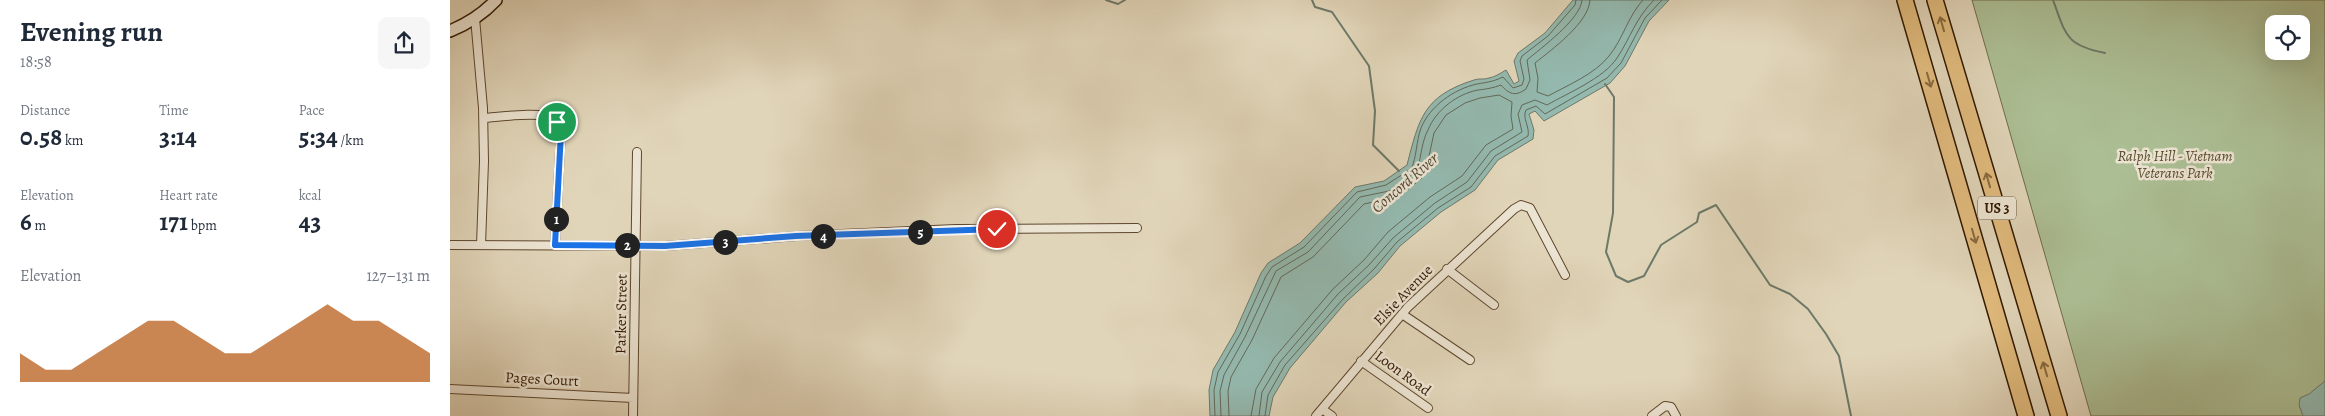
<!DOCTYPE html>
<html lang="en">
<head>
<meta charset="utf-8">
<style>
	body { margin:0; font-family:Alegreya,serif; background:#f6f6f7; color:#1f2937; height:100vh; display:flex; flex-direction:column; font-size:19px; white-space:nowrap }
	* { box-sizing:border-box; margin:0 }
	p { font-size:16px; color:#747a83 }
	.icon { flex:none; width:28px; height:28px; fill:none; stroke:currentColor; stroke-width:2; stroke-linecap:round; stroke-linejoin:round }
	.map { position:relative; flex:1; overflow:hidden }
	.panel { display:flex; flex-direction:column; background:#fff; width:450px }
	.panel>* { flex:none }
	.controls { position:absolute; left:1815px; top:15px; display:grid; gap:10px }
	.controls a { display:grid; place-items:center; width:45px; height:45px; border-radius:10px; background:#fff; box-shadow:0 5px 20px #0002; font-size:25px }
	.pin { position:absolute; display:grid; place-items:center; width:42px; height:42px; color:#fff; margin:-21px; border:2px solid #fff; border-radius:50%; box-shadow:0 1px 5px #0007 }
	.km { position:absolute; width:25px; height:25px; margin:-12px; border-radius:50%; background:#222; color:#fff; font-size:14px; line-height:25px; text-align:center }
	.round { display:grid; place-items:center; flex:none; width:52px; height:52px; border-radius:10px; background:#f6f6f7 }
	.summary { display:flex; align-items:center; justify-content:space-between; height:85px; padding:0 20px }
	h1 { font-size:28px; font-weight:700; line-height:38px }
	.stats { display:grid; grid-template-columns:repeat(3,1fr); gap:8px; height:85px; padding:5px 20px }
	.stats div { display:grid; align-content:center }
	.stats b { font-size:25px; font-weight:700 }
	.stats small { font-size:14px; font-weight:400 }
	.stats p { font-size:14px }
	.chart { height:140px; padding:10px 20px }
	.chart p { display:flex; justify-content:space-between }
	.chart svg { width:100%; height:90px; margin-top:5px; fill:#b45309; opacity:.7 }
	main { display:flex; flex:1; min-height:0 }
	.map>svg:first-child { display:block }
</style>
</head>
<body>
<main>
<section class="panel">
<div class="summary"><div><h1>Evening run</h1><p>18:58</p></div><a class="round"><svg class="icon" aria-label="share" viewBox="0 0 24 24"><path d="M12 15V3M7 8l5-5 5 5M5 13v7h14v-7"/></svg></a></div>
<div class="stats">
<div><p>Distance</p><b>0.58<small> km</small></b></div>
<div><p>Time</p><b>3:14</b></div>
<div><p>Pace</p><b>5:34<small> /km</small></b></div>
</div>
<div class="stats">
<div><p>Elevation</p><b>6<small> m</small></b></div>
<div><p>Heart rate</p><b>171<small> bpm</small></b></div>
<div><p>kcal</p><b>43</b></div>
</div>
<div class="chart"><p><span>Elevation</span>127–131 m</p>
<svg viewBox="0 0 160 44" preserveAspectRatio="none"><path d="M0 44V30L10 38L20 38L30 30L40 22L50 14L60 14L70 22L80 30L90 30L100 22L110 14L120 6L130 14L140 14L150 22L160 30V44z"/></svg>
</div>
</section>
<div class="map">
<svg width="1875" height="416" viewBox="0 0 1875 416">
	<rect width="100%" height="100%" fill="#e1d5b9"/>
	<filter id="stains"><feTurbulence type="fractalNoise" baseFrequency=".004" numOctaves="4"/><feColorMatrix values="0 0 0 0 .2 0 0 0 0 .09 0 0 0 0 .02 0 0 0 .5 -.17"/></filter>
	<radialGradient id="worn" r=".72"><stop offset=".6" stop-color="#630" stop-opacity="0"/><stop offset="1" stop-color="#630" stop-opacity=".3"/></radialGradient>
	<path fill="#acbe94" stroke="#6f6b4a" fill-rule="evenodd" d="M1522,0H1875V416H1641ZM1824,24H1851V51H1824Z"/>
	<path fill="#94b9af" stroke="#6d7969" d="M1123,0H1219L1199,21L1175,66L1160,83L1094,121L1085,111L1079,114L1084,130L1083,139L1048,160L1025,190L991,212L950,246L928,273L896,302L840,368L823,397L819,416H760L759,390L763,370L785,332L811,273L818,263L850,243L905,187L934,181L957,165C969,119 973,96 1024,80C1029,78 1034,80 1039,78C1045,77 1051,73 1056,70L1064,84L1069,81L1064,61L1068,53L1095,33Z
		M1875,381V416H1853L1849,405L1850,398L1859,394Z"/>
	<g fill="none" stroke-linecap="round" stroke-linejoin="round">
		<path stroke="#636858" stroke-width="1" d="M1140,0C1139,23 1101,50 1085,63L1088,78L1087,92L1098,96C1118,85 1145,74 1159,56C1173,39 1178,16 1193,0
			M765,416L764,390L768,372L790,334L816,276L822,267L854,247L907,192L936,185L961,169C967,157 966,141 971,128C980,106 1004,89 1027,84C1038,82 1042,82 1053,77L1063,88L1072,85L1074,79L1070,61L1072,56L1098,36L1125,5L1126,0
			M771,416L770,391L774,375L795,337L826,271L858,252L910,197L939,191L953,184L968,168C971,156 972,141 978,130C986,110 1007,94 1028,90C1037,89 1043,88 1051,85C1059,94 1065,97 1076,89L1080,80L1077,60C1091,48 1131,19 1132,0
			M779,416L778,391L781,377L802,340L831,277L863,257L914,204L942,198L957,190L971,179L976,170L984,133L996,115L1015,103L1030,98L1049,95L1062,102L1061,116L1063,129L1036,145L1012,176L980,197L938,232L914,260L883,289L824,358L806,389L801,416
			M809,416L812,392L830,362L888,294L919,265L943,238L985,203L1017,182L1041,151L1072,132L1068,114L1072,105L1085,100L1097,105C1118,93 1154,78 1167,58C1181,37 1185,19 1204,0
			M815,416L818,395L835,365L893,299L924,269L947,242L988,208L1021,187L1045,156L1078,136C1080,127 1072,118 1076,110L1086,106L1095,114L1157,78L1171,63L1195,18L1212,0"/>
		<path stroke="#6d7969" stroke-width="2" d="M656,0L668,4L675,0
			M862,0L865,7L882,12L919,66L925,111L923,145L949,171
			M1603,0C1616,35 1615,45 1655,53
			M1155,84L1164,97L1163,213L1156,252L1166,276L1178,282L1194,276L1211,245L1247,222L1249,213L1266,205L1320,285L1340,294L1358,309L1376,334L1389,356L1401,416"/>
		<defs>
			<path id="minor" d="M25,18L33,108L34,161L31,245
				M34,118C49,117 90,111 103,118C108,122 109,127 111,132L105,245
				M0,245L215,246L347,236L506,229L687,228
				M997,269L1044,305
				M952,314L1020,360
				M911,361L978,408
				M0,389L183,398
				M872,409L882,416
				M183,416L187,152
				M866,416L958,307L1064,209L1071,205L1080,208L1115,275
				M1202,416L1215,406L1221,407L1226,416"/>
			<path id="secondary" d="M0,31C17,24 33,14 46,0"/>
			<path id="motorway" d="M1455,0L1576,416
				M1485,0L1609,416"/>
		</defs>
		<use href="#minor" stroke="#5e472e" stroke-width="10"/>
		<use href="#secondary" stroke="#321800" stroke-width="14"/>
		<use href="#motorway" stroke="#321800" stroke-width="18"/>
		<use href="#minor" stroke="#ece4d2" stroke-width="8"/>
		<use href="#secondary" stroke="#ece4d2" stroke-width="11"/>
		<use href="#motorway" stroke="#e0ba7c" stroke-width="15"/>
	</g>
	<defs><path id="oneway-shaft" d="M-6 0H5M1.5-3L5.5 0L1.5 3" fill="none" stroke-width="1.6" stroke-linecap="round" stroke-linejoin="round" transform="scale(1.25)"/></defs>
	<g stroke="#89693e">
		<use href="#oneway-shaft" transform="translate(1492 24) rotate(-106)"/>
		<use href="#oneway-shaft" transform="translate(1479 80) rotate(74)"/>
		<use href="#oneway-shaft" transform="translate(1538 180) rotate(-106)"/>
		<use href="#oneway-shaft" transform="translate(1524 236) rotate(74)"/>
		<use href="#oneway-shaft" transform="translate(1595 369) rotate(-107)"/>
	</g>
	<g fill="none" stroke-linecap="round" stroke-linejoin="round">
		<defs>
			<path id="route" d="M107,122L111,132L105,245L215,246L346,236L547,229"/>
		</defs>
		<use href="#route" stroke="#fff" stroke-width="10"/>
		<use href="#route" stroke="#1a73e8" stroke-width="6"/>
	</g>
	<g text-anchor="middle" dominant-baseline="central" stroke-width="5" stroke-linejoin="round" paint-order="stroke">
		<rect fill="#ece4d2" stroke="#6a553f" stroke-width="1" x="1528" y="196.5" width="38" height="23" rx="4"/>
		<g font-size="14" font-weight="bold" fill="#321800">
			<text x="1547" y="208">US 3</text>
		</g>
		<g font-size="15" font-style="italic" fill="#574a2c" stroke="#ece4d2">
			<text x="1725" y="156">Ralph Hill - Vietnam<tspan x="1725" dy="17">Veterans Park</tspan></text>
		</g>
		<g font-size="15" fill="#321800" stroke="#ece4d2">
			<text transform="translate(953 295) rotate(-46)">Elsie Avenue</text>
			<text transform="translate(171 314) rotate(-89)">Parker Street</text>
			<text transform="translate(953 373) rotate(36)">Loon Road</text>
			<text transform="translate(92 379) rotate(3)">Pages Court</text>
		</g>
		<g font-size="16" font-style="italic" fill="#4f4835" stroke="#ece4d2">
			<text transform="translate(955 183) rotate(-41)">Concord River</text>
		</g>
	</g>
	<rect width="100%" height="100%" filter="url(#stains)"/>
	<rect width="100%" height="100%" fill="url(#worn)"/>
</svg>
<div class="controls">
<a><svg class="icon" aria-label="locate" viewBox="0 0 24 24"><circle cx="12" cy="12" r="6"/><path d="M12 2v4M12 18v4M2 12h4M18 12h4"/></svg></a>
</div>
<div class="pin" style="left:107px;top:122px;background:#1e9e55"><svg class="icon" aria-label="arrive" viewBox="0 0 24 24"><path d="M6 21V4h12l-3 4 3 4H6"/></svg></div>
<div class="pin" style="left:547px;top:229px;background:#d93025"><svg class="icon" aria-label="check" viewBox="0 0 24 24"><path d="M5 12l5 5 9-10"/></svg></div>
<b class="km" style="left:106px;top:219px">1</b>
<b class="km" style="left:177px;top:245px">2</b>
<b class="km" style="left:275px;top:242px">3</b>
<b class="km" style="left:373px;top:236px">4</b>
<b class="km" style="left:470px;top:232px">5</b>
</div>
</main>
</body>
</html>
